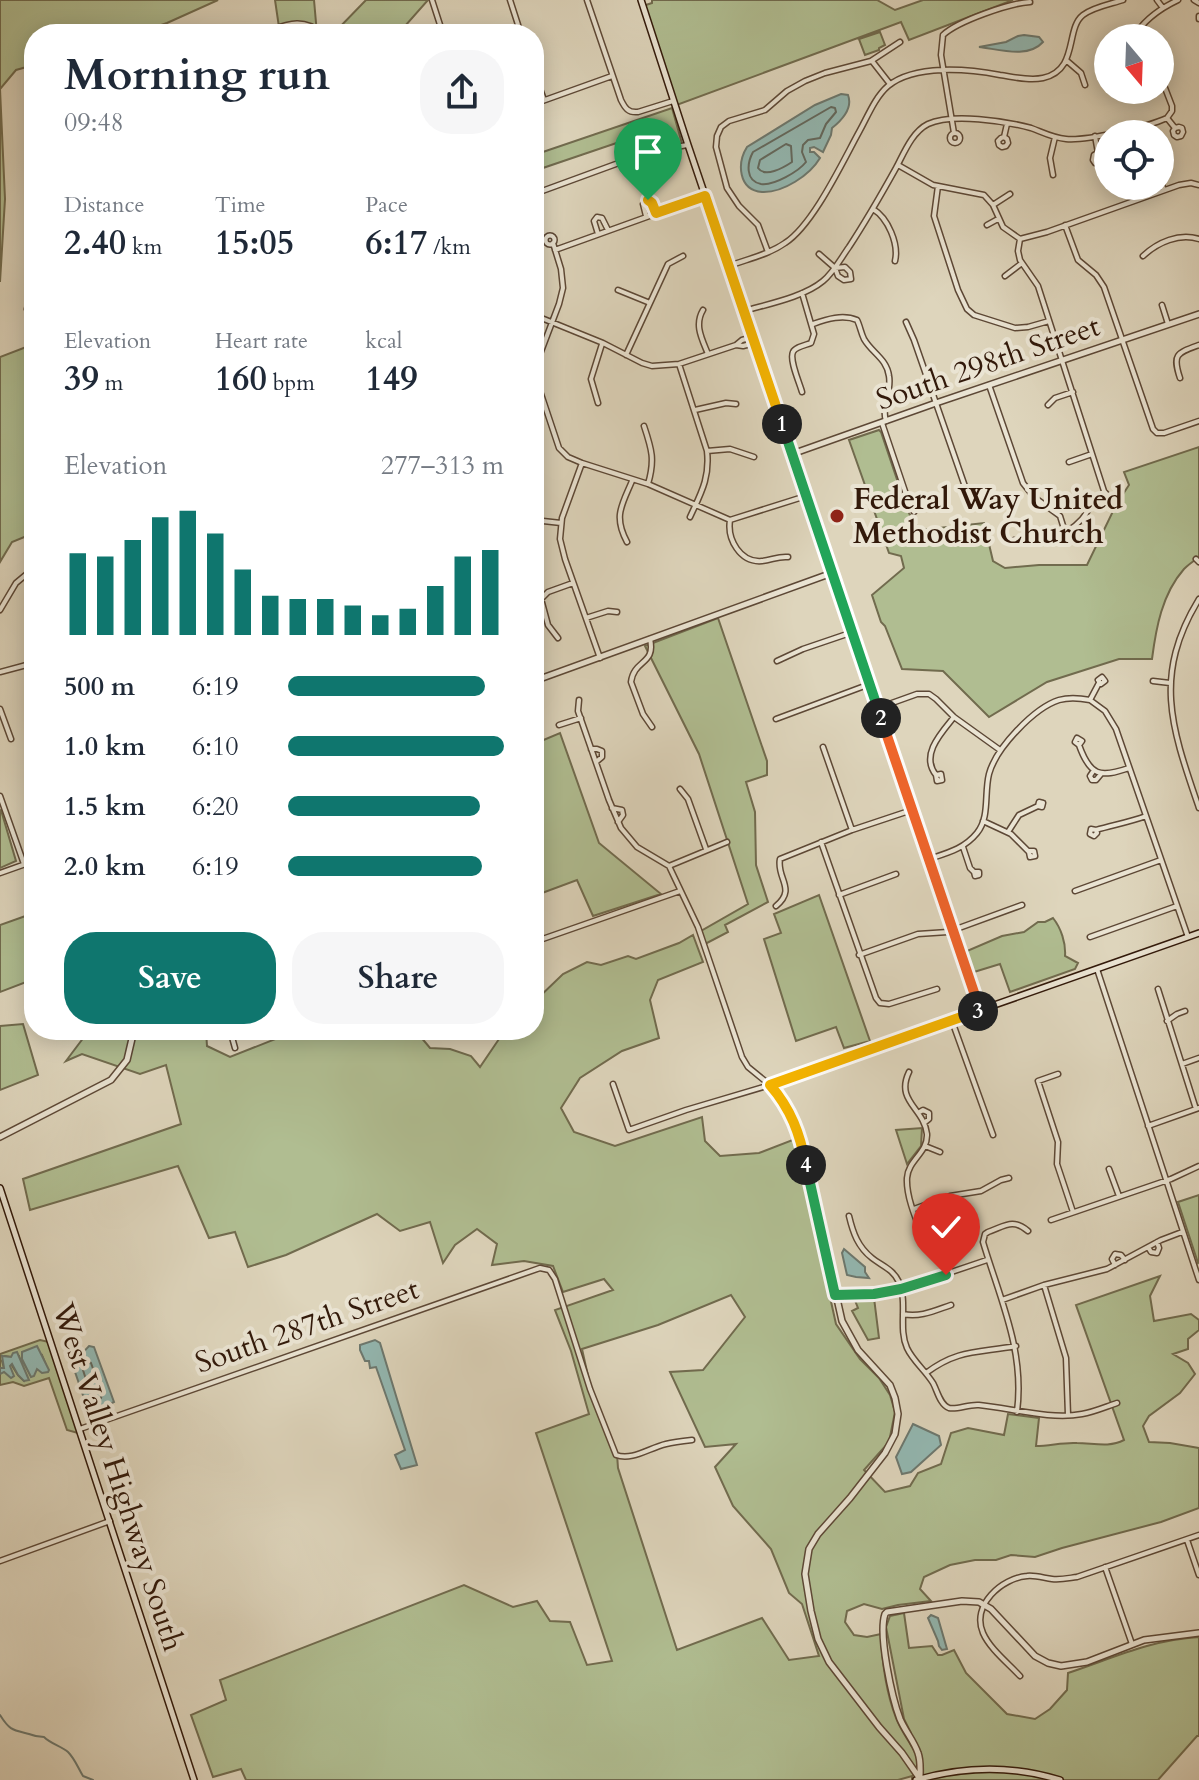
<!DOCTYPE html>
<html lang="en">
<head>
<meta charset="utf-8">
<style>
	body { margin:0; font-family:Cardo,serif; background:#f6f6f7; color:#1f2937; height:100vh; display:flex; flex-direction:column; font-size:30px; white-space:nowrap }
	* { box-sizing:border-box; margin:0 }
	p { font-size:26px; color:#747a83 }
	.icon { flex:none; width:44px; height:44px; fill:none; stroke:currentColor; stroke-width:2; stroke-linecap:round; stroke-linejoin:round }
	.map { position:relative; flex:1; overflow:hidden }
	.side { position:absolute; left:24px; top:24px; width:520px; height:1016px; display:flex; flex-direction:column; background:#fff; border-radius:32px; box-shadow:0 4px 20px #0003 }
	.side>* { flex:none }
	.needle { width:52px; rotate:161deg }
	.fabs { position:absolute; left:1094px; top:24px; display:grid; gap:16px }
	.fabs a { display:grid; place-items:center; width:80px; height:80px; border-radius:50%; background:#fff; box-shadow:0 4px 20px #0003; font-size:40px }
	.pin { position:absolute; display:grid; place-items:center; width:68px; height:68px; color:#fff; margin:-82px -34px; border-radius:50% 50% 50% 0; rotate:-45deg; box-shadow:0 0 8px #0007 }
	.pin .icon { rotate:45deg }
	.km { position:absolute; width:40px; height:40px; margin:-20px; border-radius:50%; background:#222; color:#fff; font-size:22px; line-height:40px; text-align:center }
	.round { display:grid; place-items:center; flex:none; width:84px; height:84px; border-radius:32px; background:#f6f6f7 }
	.head { display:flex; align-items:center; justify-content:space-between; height:136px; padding:0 40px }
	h1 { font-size:44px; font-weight:800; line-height:60px }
	.stats { display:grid; grid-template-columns:repeat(3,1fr); gap:12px; height:136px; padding:8px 40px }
	.stats div { display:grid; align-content:center }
	.stats b { font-size:34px; font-weight:800 }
	.stats small { font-size:22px; font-weight:400 }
	.stats p { font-size:22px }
	.chart { height:224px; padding:16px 40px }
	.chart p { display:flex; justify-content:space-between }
	.chart svg { width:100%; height:144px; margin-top:8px; stroke:#0f766e; stroke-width:6 }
	.cta { display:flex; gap:16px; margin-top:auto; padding:16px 40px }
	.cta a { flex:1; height:92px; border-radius:32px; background:#0f766e; color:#fff; font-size:32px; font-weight:800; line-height:92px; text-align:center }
	.cta a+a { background:#f6f6f7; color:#1f2937 }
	ul { padding:0 40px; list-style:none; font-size:26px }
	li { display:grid; grid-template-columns:128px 96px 1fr; align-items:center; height:60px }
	li i { height:20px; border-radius:10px; background:#0f766e }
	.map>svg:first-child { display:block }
</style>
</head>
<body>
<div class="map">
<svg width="1199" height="1780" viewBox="0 0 1199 1780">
	<rect width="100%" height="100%" fill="#ded5bc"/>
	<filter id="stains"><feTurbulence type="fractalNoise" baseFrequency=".0025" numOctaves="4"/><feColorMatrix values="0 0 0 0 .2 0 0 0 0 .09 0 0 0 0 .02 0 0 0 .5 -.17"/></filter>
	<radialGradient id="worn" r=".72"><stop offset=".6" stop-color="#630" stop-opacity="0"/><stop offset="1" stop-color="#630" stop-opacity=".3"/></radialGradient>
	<path fill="#b0bd91" stroke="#716b4e" stroke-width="2" fill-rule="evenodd" d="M0,0H218L167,23L135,34H34V65L16,70L0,89L5,199L0,282Z
		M275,0H314L317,34H280Z
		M366,0H428L398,34H333Z
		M652,0H877L895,10L923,0H1013L909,40L901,22L674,106L643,6L652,3Z
		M880,32L885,45L879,48V50L865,55L859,39Z
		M672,108L683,147L646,150L640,135L534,171V155Z
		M34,344V509L31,513L34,523V533L12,542L0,562V357Z
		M879,430L881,432L907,509L911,517L920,530L984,523L993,561L1005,568L1039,565H1087L1116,505L1129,485L1124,472L1199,447V557C1194,561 1189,564 1184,569C1162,594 1156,628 1152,659H1119L1047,682L989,717L943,671L902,669L885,626L881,622L872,595L904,568L901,556L889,553L849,440Z
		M718,618L767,761V775L746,782L755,812L756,865L768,902L725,925L728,932L705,944L701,931L748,904L699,754L645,646Z
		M560,733L599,843L661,894L593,916L577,880L534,896V744Z
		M1,810L16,861L0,868V811Z
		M819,895L870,1041L844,1048L836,1027L796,1041L764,939L781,933L774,914Z
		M34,913V979L0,992V925Z
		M1053,918C1061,928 1066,943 1065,956L1078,963L1075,969L1010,992L1000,964L974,972L966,953L967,951L1002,936L1024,932L1038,922H1045Z
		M693,935L703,962L658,980L650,1000L659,1038L622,1051L580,1078L561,1108L574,1132L615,1146L702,1117L705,1141L720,1156L759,1153L795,1139L836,1324L860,1359L879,1378L890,1395L895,1412L889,1442L864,1470L885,1492L910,1486L918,1473L941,1464L951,1433L968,1428L1004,1435L1008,1414L1039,1418L1036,1446C1050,1446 1063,1442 1077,1443C1093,1443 1109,1448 1124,1440L1076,1305L1160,1276L1150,1296L1154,1321L1191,1314L1199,1320V1330L1188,1339V1349L1173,1354L1188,1363L1195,1374L1180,1393L1149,1416L1143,1426L1149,1442L1170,1443L1199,1448V1508L1161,1522L1062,1548L1035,1557L1011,1555L996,1560H975L950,1565L924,1577L920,1589L931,1601L898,1605L882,1609L864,1604L847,1611L845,1622L854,1635L867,1637L881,1634C882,1662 886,1692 896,1718C900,1729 907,1738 912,1747L911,1733L904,1719L886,1627L890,1616L904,1613L909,1648L932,1646L938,1655H942L954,1650L966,1673L1007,1714L1035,1719L1050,1709L1067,1690L1068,1673C1113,1658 1150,1640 1199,1637V1736H1197L1158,1780H912V1776L898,1780H246L241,1769L213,1777L191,1715L226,1700L220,1680L464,1585L513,1607L537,1601L550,1621L570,1622L587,1665L612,1661L536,1433L589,1414L571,1351L555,1310L613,1290L604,1279L563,1292L553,1266L524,1261L492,1265L497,1244L477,1229L455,1245L443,1263L430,1222L400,1231L377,1214L286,1255L248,1267L235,1232L209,1238L178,1166L30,1210L23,1179L181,1124L166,1065L140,1074L82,1054L66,1061L87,1033L78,1030H206L207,1046L230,1057L298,1030H415L430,1048L450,1049L471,1056L480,1067L499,1039L507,1030H534V1002L563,974L587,962L601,965L628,956L636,959L679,943ZM731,1295L745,1317L703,1370L670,1372L705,1447L736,1444L715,1467L733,1506L771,1549L789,1593L802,1604L819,1656L789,1660L762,1618L677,1650L618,1468L617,1454L590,1385L582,1349L658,1325Z
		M23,1024L38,1075L0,1090V1026Z
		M922,1128L921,1146L907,1164L896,1130Z
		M1199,1195V1262L1198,1263L1178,1202Z
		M854,1298H874L879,1338L868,1340L852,1311L858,1308Z
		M40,1340L49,1342L78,1433L67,1430L49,1378L24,1386L13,1382L0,1385V1374L11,1364L18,1375L24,1381L27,1376L24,1373L19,1356L11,1357L5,1356L2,1361L4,1368H0V1354ZM42,1355L46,1365L39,1370L36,1369L31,1376L22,1359Z"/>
	<path fill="#93b8b2" stroke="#6c786f" stroke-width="2" d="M1024,35L1039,37L1043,42C1028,59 998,49 979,47L1006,42L1018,36Z
		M841,94L848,95C853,108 842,120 832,128L831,135L823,152L814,147L810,148V152H814L820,158C810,175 783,193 762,192C738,190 737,163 747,147L815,105Z
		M844,1249L865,1267V1272L869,1278L856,1277L847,1275L842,1253Z
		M375,1340L380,1343L417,1465L401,1469L395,1455L405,1450L376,1367L370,1368L369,1361H365L360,1350V1345Z
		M37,1346L49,1370L48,1372L42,1373L37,1369L34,1376L31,1377L22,1359V1352Z
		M89,1346L94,1347L114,1402L110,1404L92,1410L87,1407L73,1366L74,1362Z
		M17,1352L29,1380L24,1381L18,1375L12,1364L10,1366L14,1376L11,1378L4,1372L0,1374V1368H4L2,1356L11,1357L13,1353Z
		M913,1424L939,1436L941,1445L911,1472L902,1474L896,1457Z
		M931,1615L938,1618L947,1649L942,1650L939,1646L938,1641L928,1618Z"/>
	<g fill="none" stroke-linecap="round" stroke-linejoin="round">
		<path stroke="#62685e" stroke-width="2" d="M831,107L835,108L836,112L826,124L820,138L808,140L803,145L802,152L806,162C799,171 774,186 761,184C745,181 747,163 753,152Z
			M786,144L791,146L792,162C783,168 765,178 758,168L760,160Z
			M87,1361L91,1363L102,1394L101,1398L97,1400L92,1398L82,1367L83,1364Z"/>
		<path stroke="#6c786f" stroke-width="2" d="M0,1715C10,1731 13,1730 29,1734C34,1736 39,1737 44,1737C51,1744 61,1746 68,1752C75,1759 78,1768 83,1776L93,1780"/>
		<defs>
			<path id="minor" d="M432,0L443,34
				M510,0L521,34
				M587,0L621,100C625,108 628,113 638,112L673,101
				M1157,0L1163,8
				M1194,0L1199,3
				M1199,16V19
				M259,34C284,26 301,15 323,34
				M1133,38C1143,21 1161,8 1178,0
				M1066,60L1081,73L1085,85
				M872,61L890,84
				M534,72L544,100
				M1160,75L1172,106V111L1167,118
				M29,102L34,98
				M534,104L612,76
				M1167,118L1175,128L1173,131L1174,135L1177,137L1181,136L1183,132L1182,128L1179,127L1175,128
				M950 138a5 5 0 1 1 10 0a5 5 0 1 1-10 0Z
				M954,133L941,55L943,35C958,21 1010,3 1030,2
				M1095,136L1098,153L1094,155L1093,160L1095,163L1099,164L1103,162L1104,158L1102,154L1098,153
				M1004,137L1001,138L998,141L999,145L1002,147L1006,146L1008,143L1007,139L1004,137L1007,124
				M898,165L933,185L984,195L993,205L1003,227L1020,239
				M1053,175L1050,158L1055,137
				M1160,180L1164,190
				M938,186L934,216L958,290L967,309L974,315L1015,328L1028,327L1049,321
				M534,194L646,153L687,145
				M993,205L1010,194
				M873,209C888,218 899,244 895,261
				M646,216L643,204L646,200L651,201L656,213
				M987,225L998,219
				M1065,225L1078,260L1096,275L1104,287L1153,429L1157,433H1164L1199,421
				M598,234L594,221L597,217L602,218L608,230
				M545.5 240a4.5 4.5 0 1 1 9 0a4.5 4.5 0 1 1-9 0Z
				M1020,239L1018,251L1020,260L1038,286L1104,491L1116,505
				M1020,239L1047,232L1179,185L1191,183L1199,185
				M553,243L561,269L563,288L559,304L537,362L535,376L559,448L568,457L582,463L648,484L730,520L806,496
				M555,250L705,196
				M768,252L758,225L739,206L727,188L716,147L717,136L721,127L729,121L765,110L787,91L805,81L825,73L871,61L900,42
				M819,254L835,268L838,276L844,280L851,279L850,272L845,267L835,268
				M1143,256C1158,242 1179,233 1199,239
				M729,266C747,259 768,255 785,243C813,225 842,163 859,132C867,118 875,97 888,86C915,64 968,69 1000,75C1014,77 1029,81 1043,78C1079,70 1065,29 1083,15C1093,7 1111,4 1123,0
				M1005,276L1022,263
				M618,290L650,303
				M802,293L814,334L811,343C806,345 795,347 793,352C789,360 800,384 802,392
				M1162,305L1168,324
				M27,309L32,287V244L34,240
				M703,310C694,325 702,339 708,354
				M744,311C768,304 804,297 823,281C834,272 841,258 849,247C866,221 881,195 896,168C904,153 912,132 928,124C952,113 1005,121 1031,128C1042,132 1053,138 1066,139C1087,141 1147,127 1167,118
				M534,315L603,343L642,363L652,366L679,364L736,345
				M906,322L914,340L969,498
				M813,324C827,319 843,314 857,320C860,326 861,333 864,339C872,353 887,359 889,376C892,392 881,405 886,421
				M753,337L742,340L736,345L743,346L754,343
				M626,355L668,264L683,256
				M679,364L707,451C710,478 701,493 690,517
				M1180,378C1172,354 1177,353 1199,345
				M989,385L1023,483L1034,497L1060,516L1065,532
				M598,403L591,379L602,344
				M1048,405L1055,398L1073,392
				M695,410L726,403L736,404
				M882,423L910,506L914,512
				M644,426C652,450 655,460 648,484
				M707,451L730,449L754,457
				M1069,462L1092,454
				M582,463L562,518L560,539L565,559L600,658
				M534,520L561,523
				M730,520C727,539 740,563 762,561C772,560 778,556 788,557
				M1014,540C1036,547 1067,536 1082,519C1090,510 1091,500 1103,494L1104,491
				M627,542C613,516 622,505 632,481
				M1196,559L1199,562
				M1199,599C1152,676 1172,729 1199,808
				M0,610L16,583L34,568
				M586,618L608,611L617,612
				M558,638L548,625L541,599L548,592L573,583
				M650,639C656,665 634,659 631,682L643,714L652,727
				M777,661L803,649L853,632
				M0,672L34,663
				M1102,677L1105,681L1101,684L1098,680Z
				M1153,681L1170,683
				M579,700L578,711L609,800L621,828L637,847L669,866L698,927L742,1057L748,1067L770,1085
				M1090,700L1105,711L1116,729L1188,937
				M878,708L917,694H929L936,699L954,717L1000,750
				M0,709L11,739
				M776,719L870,684
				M559,725L581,718
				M1077,738L1082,741L1079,745L1075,742Z
				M1079,745C1090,776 1100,778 1129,768
				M823,747L852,830
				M591,749H597L602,751V757L596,762
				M1094,770L1090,776L1092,780H1096L1101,774
				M936,775L937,781L942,780L941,774L936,775C920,755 941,733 954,717
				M680,789L688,799L706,849
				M0,796L24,864
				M1039,802L1043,803L1042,807L1038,806Z
				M612,808L622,810L623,815L618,822
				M983,821L1011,834L1028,851H1034L1035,856L1030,857L1029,852
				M1096,830L1091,829L1090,834L1094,836L1097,833L1096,830C1113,825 1130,822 1146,816
				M1008,832L1019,815L1038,806
				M821,842L876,998L880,1003L889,1004L937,989
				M963,847L970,868L974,872H979V875L975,876L974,872
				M929,859C947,853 964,849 977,833C990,817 984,794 989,774C996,748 1034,708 1059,700C1069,697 1080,698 1090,700L1099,683
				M669,866L727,842
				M0,873L34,861
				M1075,891L1161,860
				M839,895L896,874
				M776,906C797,889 776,878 780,859L852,830L912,810
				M1090,937L1177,906
				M534,942L680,891
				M859,955L918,934L948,932L1022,905
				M1097,969L1199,1280
				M1158,989L1196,1109
				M952,1021L993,1135
				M1167,1021L1177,1014L1185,1011
				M230,1030L235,1048
				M1182,1064L1199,1058
				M909,1072C895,1101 924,1108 927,1134C928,1153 908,1160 907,1178C906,1195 915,1217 921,1232C925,1240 932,1245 936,1252C941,1259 943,1268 946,1275
				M1058,1074L1038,1081L1058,1142L1057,1164L1073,1212
				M613,1084L629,1130L686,1110L770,1085
				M918,1113L923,1110L929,1113V1119L924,1123
				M1148,1126L1199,1108
				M925,1146L940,1152
				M1109,1169L1119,1196
				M914,1209L950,1196L981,1191L1001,1180L1009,1178
				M849,1216C853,1233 858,1247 872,1258C882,1266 893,1269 899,1282C908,1303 898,1328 907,1348C913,1361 925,1370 933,1383C937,1390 940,1405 949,1408C957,1410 969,1404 979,1405C1011,1408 1050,1420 1082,1414C1094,1412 1105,1407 1117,1403
				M1051,1220L1171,1179L1199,1166
				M1148,1247L1151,1252L1157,1253L1159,1248L1157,1242
				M1115,1265L1112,1259L1115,1254L1121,1255L1125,1260
				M1044,1285L1066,1358L1068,1415
				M837,1295L874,1294L901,1289L987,1260
				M1002,1300L1044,1285L1107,1269L1161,1240L1182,1232
				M903,1314C920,1318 936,1310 951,1305
				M926,1373C958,1349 978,1353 1016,1346
				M1017,1412C1025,1351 1000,1299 983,1242L985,1234L988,1232C1005,1226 1013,1218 1028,1231
				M80,1429L540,1268L549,1270L555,1279L590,1389L616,1455C632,1461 649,1448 666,1444C674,1442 683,1441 692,1440
				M1187,1540L1199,1575
				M0,1561L110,1521
				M1105,1567L1132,1644
				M1020,1676C1008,1663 990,1649 983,1633C971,1605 1002,1578 1027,1576C1035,1575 1044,1578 1052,1579C1061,1580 1069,1578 1077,1577L1199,1535"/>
			<path id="tertiary" d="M792,454L936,403L1199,314
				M534,681L832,573
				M0,1137L111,1080L127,1060L134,1030
				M920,1778C920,1770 921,1761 918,1753C914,1741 905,1731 900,1719C892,1698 878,1635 885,1614L887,1612L962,1601L979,1602L991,1609L1035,1656L1048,1663L1061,1666L1087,1662L1144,1640L1199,1633
				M920,1779L902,1753L879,1727L829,1662L818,1639L811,1611L805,1574L809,1549L818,1534L850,1498L885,1453L895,1434L898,1414L895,1398L890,1385L858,1350L842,1321L800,1134L785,1104L770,1085L980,1010"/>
			<path id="secondary" d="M641,0L688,145L980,1010L1199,933
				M0,1188L194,1780
				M916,1780C965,1766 1012,1765 1060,1780"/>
		</defs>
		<use href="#minor" stroke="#5d4836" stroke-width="7"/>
		<use href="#tertiary" stroke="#5d4836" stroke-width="8"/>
		<use href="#secondary" stroke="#32190a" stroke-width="8"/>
		<use href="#minor" stroke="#eae4d3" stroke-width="4"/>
		<use href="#tertiary" stroke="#eae4d3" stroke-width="5"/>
		<use href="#secondary" stroke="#eae4d3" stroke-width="5"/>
	</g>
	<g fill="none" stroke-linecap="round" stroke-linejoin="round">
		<defs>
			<path id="split-1" d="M648,200L652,203L656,213L705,196L782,424"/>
			<path id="split-2" d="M782,424L881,718"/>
			<path id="split-3" d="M881,718L980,1010L978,1011"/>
			<path id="split-4" d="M806,1165C800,1134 791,1109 770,1085L978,1011"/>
			<path id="split-5" d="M806,1165L835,1295L874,1294L901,1289L946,1275"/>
		</defs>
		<use href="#split-1" stroke="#fff" stroke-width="16"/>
		<use href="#split-2" stroke="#fff" stroke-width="16"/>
		<use href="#split-3" stroke="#fff" stroke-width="16"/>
		<use href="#split-4" stroke="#fff" stroke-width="16"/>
		<use href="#split-5" stroke="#fff" stroke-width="16"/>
		<use href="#split-1" stroke="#f5b400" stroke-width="10"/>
		<use href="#split-2" stroke="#22a559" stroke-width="10"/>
		<use href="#split-3" stroke="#f0652b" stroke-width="10"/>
		<use href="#split-4" stroke="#f5b400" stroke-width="10"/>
		<use href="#split-5" stroke="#22a559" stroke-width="10"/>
	</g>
	<circle fill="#8f2418" stroke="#eae4d3" stroke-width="3" cx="837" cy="516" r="8"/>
	<g text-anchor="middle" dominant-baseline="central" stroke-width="8" stroke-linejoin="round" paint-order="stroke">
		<g font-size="30" fill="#32190a" stroke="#eae4d3">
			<text transform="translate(988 363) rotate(-19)">South 298th Street</text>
			<text transform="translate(307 1326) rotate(-19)">South 287th Street</text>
			<text transform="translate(118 1477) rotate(72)">West Valley Highway South</text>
		</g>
		<g font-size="30" font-weight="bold" fill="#32190a" stroke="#eae4d3" text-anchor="start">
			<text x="853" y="499">Federal Way United<tspan x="853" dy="34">Methodist Church</tspan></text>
		</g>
	</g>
	<rect width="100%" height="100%" filter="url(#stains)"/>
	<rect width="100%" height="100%" fill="url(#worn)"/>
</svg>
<div class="fabs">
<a><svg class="needle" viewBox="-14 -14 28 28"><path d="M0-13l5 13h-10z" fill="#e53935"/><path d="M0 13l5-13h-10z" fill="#747a83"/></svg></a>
<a><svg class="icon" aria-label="locate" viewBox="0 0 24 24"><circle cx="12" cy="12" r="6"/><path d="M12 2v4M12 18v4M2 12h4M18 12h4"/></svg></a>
</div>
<div class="pin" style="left:648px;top:200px;background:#1e9e55"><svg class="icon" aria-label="arrive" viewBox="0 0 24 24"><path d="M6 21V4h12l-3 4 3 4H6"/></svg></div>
<div class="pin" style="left:946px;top:1275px;background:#d93025"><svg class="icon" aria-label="check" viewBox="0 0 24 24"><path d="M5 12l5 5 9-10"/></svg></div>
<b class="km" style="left:782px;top:424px">1</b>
<b class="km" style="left:881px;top:718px">2</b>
<b class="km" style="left:978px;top:1011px">3</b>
<b class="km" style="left:806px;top:1165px">4</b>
<section class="side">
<div class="head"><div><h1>Morning run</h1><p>09:48</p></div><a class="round"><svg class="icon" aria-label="share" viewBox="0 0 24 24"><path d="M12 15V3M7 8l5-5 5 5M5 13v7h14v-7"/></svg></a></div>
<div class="stats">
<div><p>Distance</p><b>2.40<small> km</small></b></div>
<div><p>Time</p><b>15:05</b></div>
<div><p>Pace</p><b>6:17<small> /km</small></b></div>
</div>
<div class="stats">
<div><p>Elevation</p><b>39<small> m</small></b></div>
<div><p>Heart rate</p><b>160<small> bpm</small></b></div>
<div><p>kcal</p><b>149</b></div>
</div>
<div class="chart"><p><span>Elevation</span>277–313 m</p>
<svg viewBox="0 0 160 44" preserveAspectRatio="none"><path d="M5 44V19M15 44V20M25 44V15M35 44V8M45 44V6M55 44V13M65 44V24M75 44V32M85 44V33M95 44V33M105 44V35M115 44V38M125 44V36M135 44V29M145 44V20M155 44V18"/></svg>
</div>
<ul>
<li><b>500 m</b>6:19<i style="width:91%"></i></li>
<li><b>1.0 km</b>6:10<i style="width:100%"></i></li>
<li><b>1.5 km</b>6:20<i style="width:89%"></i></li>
<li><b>2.0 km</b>6:19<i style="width:90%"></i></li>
</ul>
<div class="cta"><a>Save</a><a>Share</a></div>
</section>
</div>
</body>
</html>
